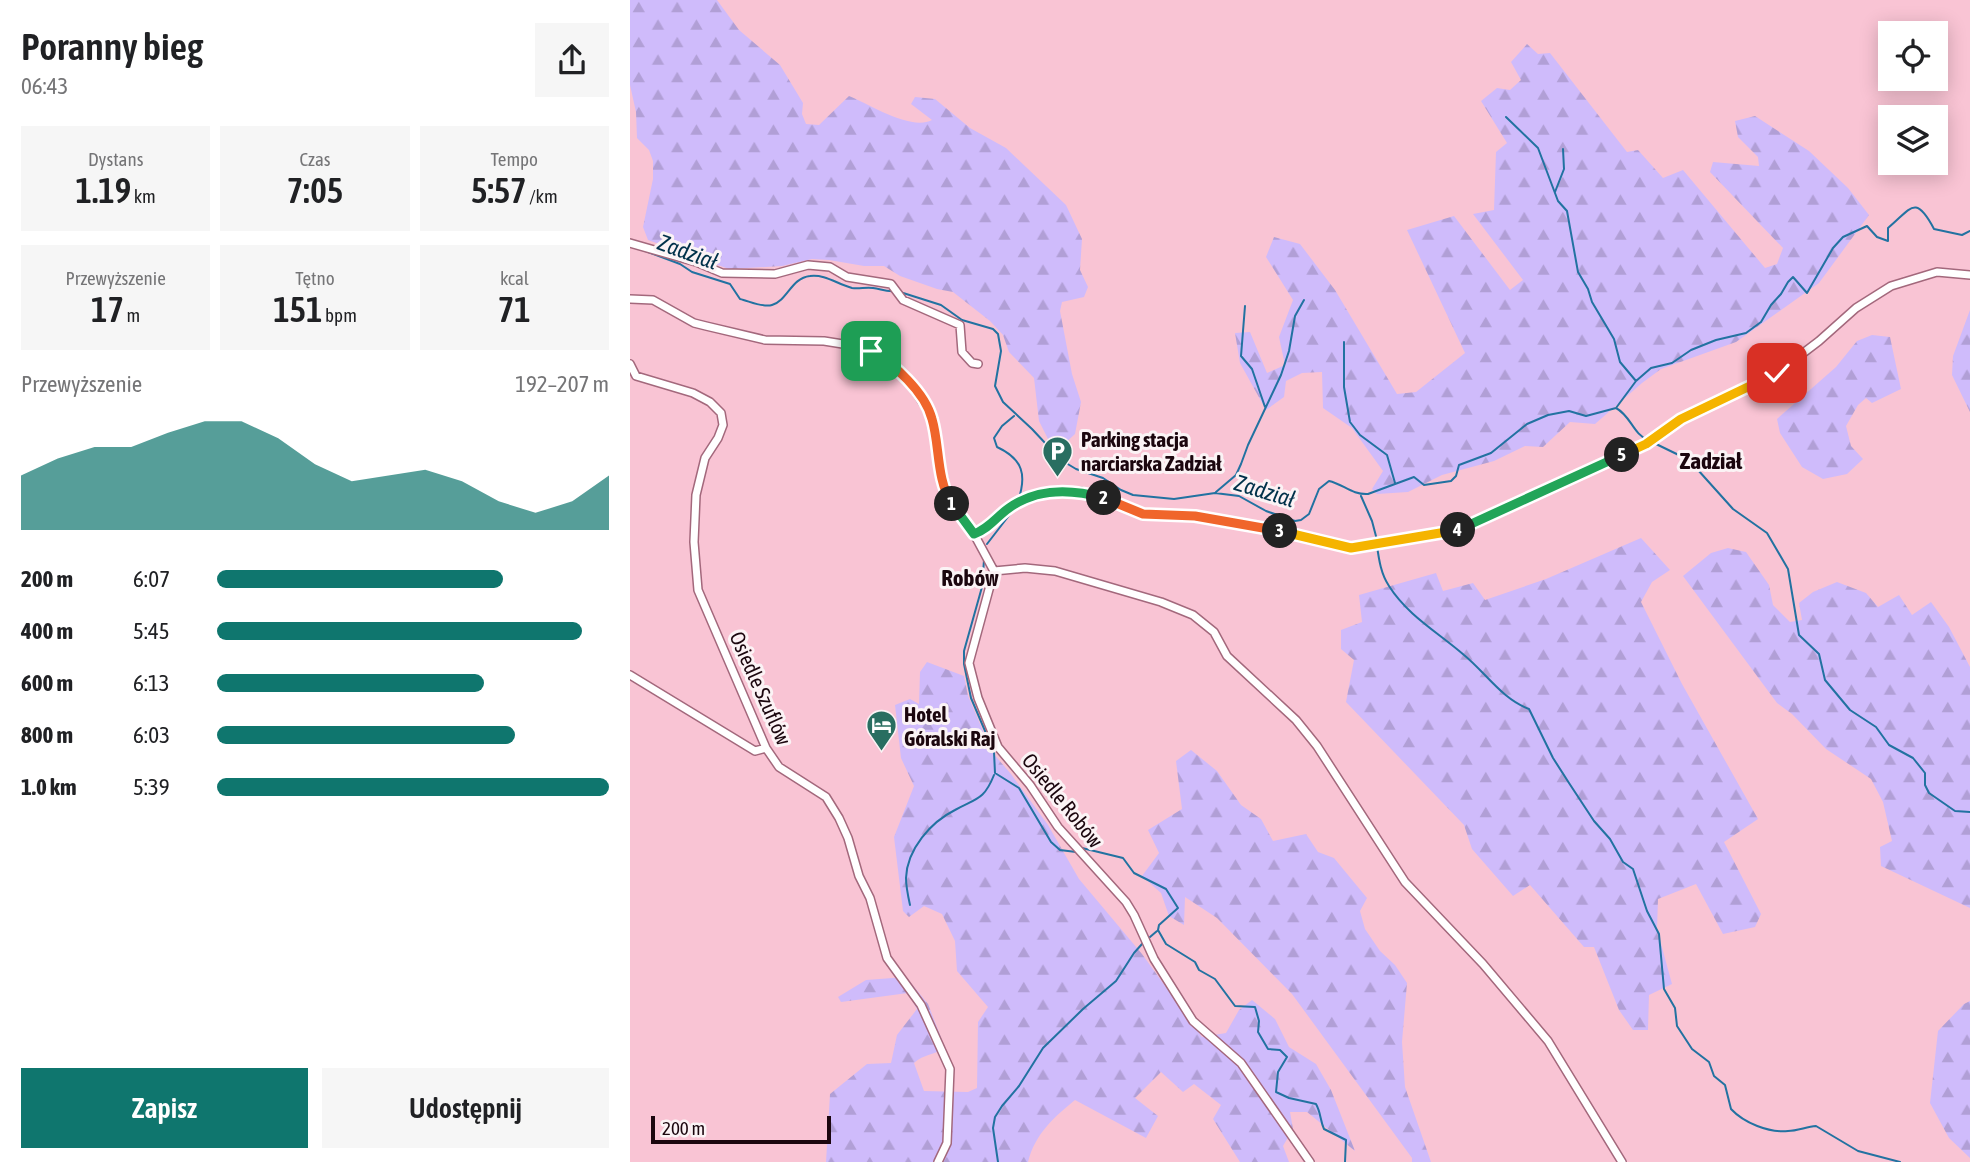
<!DOCTYPE html>
<html lang="pl">
<head>
<meta charset="utf-8">
<style>
	body { margin:0; font-family:"Asap Condensed",sans-serif; background:#f6f6f6; color:#202124; height:100vh; display:flex; flex-direction:column; font-size:26px; white-space:nowrap }
	* { box-sizing:border-box; margin:0 }
	p { font-size:23px; color:#757577 }
	.icon { flex:none; width:38px; height:38px; fill:none; stroke:currentColor; stroke-width:2; stroke-linecap:round; stroke-linejoin:round }
	.map { position:relative; flex:1; overflow:hidden }
	.drawer { display:flex; flex-direction:column; background:#fff; width:630px }
	.drawer>* { flex:none }
	.tools { position:absolute; left:1248px; top:21px; display:grid; gap:14px }
	.tools a { display:grid; place-items:center; width:70px; height:70px; border-radius:0px; background:#fff; box-shadow:0 4px 18px #0003; font-size:35px }
	.scale { position:absolute; left:21px; bottom:18px; width:180px; box-sizing:border-box; padding-left:7px; border:4px solid #1b060e; border-top:0; font-size:19px; line-height:24px; white-space:nowrap; color:#1b060e; -webkit-text-stroke:5px #fbf3f5; paint-order:stroke }
	.pin { position:absolute; display:grid; place-items:center; width:60px; height:60px; color:#fff; margin:-30px; border-radius:14px; box-shadow:0 4px 10px #0006 }
	.km { position:absolute; width:35px; height:35px; margin:-18px; border-radius:50%; background:#222; color:#fff; font-size:19px; line-height:35px; text-align:center }
	.round { display:grid; place-items:center; flex:none; width:74px; height:74px; border-radius:0px; background:#f6f6f6 }
	.summary { display:flex; align-items:center; justify-content:space-between; height:119px; padding:0 21px }
	h1 { font-size:38px; font-weight:600; line-height:52px }
	.metrics { display:grid; grid-template-columns:repeat(3,1fr); gap:10px; height:119px; padding:7px 21px }
	.metrics div { display:grid; align-content:center; border-radius:0px; background:#f6f6f6; text-align:center }
	.metrics b { font-size:35px; font-weight:600 }
	.metrics small { font-size:19px; font-weight:400 }
	.metrics p { font-size:19px }
	.chart { height:196px; padding:14px 21px }
	.chart p { display:flex; justify-content:space-between }
	.chart svg { width:100%; height:126px; margin-top:7px; fill:#0f766e; opacity:.7 }
	.action { display:flex; gap:14px; margin-top:auto; padding:14px 21px }
	.action a { flex:1; height:80px; border-radius:0px; background:#0f766e; color:#fff; font-size:28px; font-weight:600; line-height:80px; text-align:center }
	.action a+a { background:#f6f6f6; color:#202124 }
	ul { padding:0 21px; list-style:none; font-size:23px }
	li { display:grid; grid-template-columns:112px 84px 1fr; align-items:center; height:52px }
	li i { height:18px; border-radius:9px; background:#0f766e }
	main { display:flex; flex:1; min-height:0 }
	.map>svg:first-child { display:block }
</style>
</head>
<body>
<main>
<section class="drawer">
<div class="summary"><div><h1>Poranny bieg</h1><p>06:43</p></div><a class="round"><svg class="icon" aria-label="share" viewBox="0 0 24 24"><path d="M12 15V3M7 8l5-5 5 5M5 13v7h14v-7"/></svg></a></div>
<div class="metrics">
<div><p>Dystans</p><b>1.19<small> km</small></b></div>
<div><p>Czas</p><b>7:05</b></div>
<div><p>Tempo</p><b>5:57<small> /km</small></b></div>
</div>
<div class="metrics">
<div><p>Przewyższenie</p><b>17<small> m</small></b></div>
<div><p>Tętno</p><b>151<small> bpm</small></b></div>
<div><p>kcal</p><b>71</b></div>
</div>
<div class="chart"><p><span>Przewyższenie</span>192–207 m</p>
<svg viewBox="0 0 160 44" preserveAspectRatio="none"><path d="M0 44V25L10 19L20 15L30 15L40 10L50 6L60 6L70 12L80 21L90 27L100 25L110 23L120 27L130 34L140 38L150 34L160 25V44z"/></svg>
</div>
<ul>
<li><b>200 m</b>6:07<i style="width:73%"></i></li>
<li><b>400 m</b>5:45<i style="width:93%"></i></li>
<li><b>600 m</b>6:13<i style="width:68%"></i></li>
<li><b>800 m</b>6:03<i style="width:76%"></i></li>
<li><b>1.0 km</b>5:39<i style="width:100%"></i></li>
</ul>
<div class="action"><a>Zapisz</a><a>Udostępnij</a></div>
</section>
<div class="map">
<svg width="1340" height="1162" viewBox="0 0 1340 1162">
	<defs>
		<pattern id="forest-firs" width="22" height="20" patternUnits="userSpaceOnUse" patternTransform="scale(1.75)"><rect width="22" height="20" fill="#cfbbfb"/><path d="M5 1l3.5 6h-7zM16 11l3.5 6h-7z" fill="#b19fd6"/></pattern>
	</defs>
	<rect width="100%" height="100%" fill="#f9c4d4"/>
	<path fill="url(#forest-firs)" d="M0,0H87L109,30L150,65L173,103L172,114L176,124L189,125L219,96C241,105 281,131 302,120L281,104L285,97L305,99L340,128L376,148L436,205L452,239L450,270L458,287L454,297L432,302L430,311L442,374L451,402L445,434L432,446L420,443L409,421L404,378L379,352L373,335L360,321L323,292L307,289L270,276L254,266H234L199,260L182,259L152,266L99,269L18,240L13,227L23,179V161L19,150L7,138L6,112L0,85Z
		M897,44L908,54L920,53L997,152L1008,150L1033,178L1053,170L1135,268L1147,264L1153,248L1080,172L1083,162L1129,166L1128,157L1108,137L1105,121L1125,116L1179,151L1218,188L1239,215L1189,283L1106,342L1031,369L1012,383L965,424L940,422L913,447L895,446L864,461L812,475L778,492L747,494L742,489L753,471L722,428L693,408L692,372L672,373L656,381L654,397L636,410L610,363L605,333L620,332L637,373L655,365L649,337L663,300L636,257L644,237L670,244L705,290L767,394L786,392L835,353L777,230L824,216L880,290L893,280L843,214L864,210L866,152L877,143L851,101L867,88L880,90L891,80L881,62Z
		M1340,310V412L1322,375L1323,356Z
		M1242,335L1260,337L1271,389L1242,403L1236,398L1228,405L1216,426L1221,446L1233,459L1217,474L1193,479L1172,467L1150,433L1147,419L1206,367L1227,341Z
		M1011,538L1040,570L1022,582L1011,602L1052,684L1128,819L1094,842L1131,914L1125,927L1093,934L1066,884L1028,899L1027,929L1042,984L1019,995L1018,1030H1003L989,1010L964,947H954L900,885L883,896L842,849L834,825L716,702L724,660L711,649V630L732,622L729,595L806,573L813,591L843,583L855,600L916,579Z
		M1098,548L1116,552L1139,585L1143,605L1160,622L1172,620L1169,603L1183,592L1207,582L1236,593L1248,607L1269,595L1282,615L1301,602L1319,627L1340,667V908L1251,866L1250,847L1262,841L1253,802L1241,779L1196,749L1162,714L1147,703L1053,576L1081,553Z
		M297,662L334,676L338,696L362,752L381,774L418,825L449,879L512,954L572,1037L596,1033L609,1010L622,1000L645,1019L659,1047L686,1064L701,1090L725,1151L677,1112H660L663,1129L653,1146L659,1162H610L583,1119L591,1105L564,1084L553,1092L531,1072L505,1098L528,1116L516,1138L445,1100C424,1117 405,1134 398,1162H196L200,1094L237,1064L261,1063L267,1035L287,1009L278,993L211,1002L208,997L236,980L276,977L298,1004L315,1048C304,1055 294,1054 284,1063L294,1091L338,1092L347,1088L348,1022L358,1007L327,971L325,941L312,914L294,906L279,917L273,911L264,837L284,786L271,758L265,705L280,699L289,704L290,672Z
		M561,750L587,771L611,805L631,819L643,841L676,834L688,852L704,858L737,898L730,911L735,929L750,951L765,965L777,983L772,1042L775,1087L801,1162H782V1158L662,994L587,918L555,897L554,925L539,916L531,893L512,876L529,853L518,830L552,809L546,761Z
		M1340,1001V1158L1319,1138L1300,1103L1308,1031L1334,1004Z"/>
	<g fill="none" stroke-linecap="round" stroke-linejoin="round">
		<path stroke="#2272a1" stroke-width="2" d="M876,117L908,148L928,201L937,211L948,272L958,289L962,302L984,339L990,362L1006,381
			M925,192L934,169L933,149
			M10,249L50,264L62,272L100,284L110,299C119,301 133,308 142,305C158,300 161,278 180,276C195,274 207,284 222,288C229,289 236,287 243,288C251,289 256,292 265,291
			M270,292L311,305L332,320L363,329L368,334L371,351L365,386L373,402L402,429L431,460L446,469L473,478L491,490L503,495L544,499L585,493L609,496L636,511L665,521L671,520L679,514L689,489L699,481C713,484 722,495 738,494L784,477L794,485L821,481L826,476L829,465L861,453L897,424L918,415L939,411L956,416L986,408L1006,381L1021,368L1042,363L1061,350L1086,340L1116,333L1131,322L1141,305L1151,294L1158,282L1163,277L1177,293L1203,248L1213,237L1237,226L1247,237L1258,241V228C1281,209 1285,193 1304,229L1332,235L1340,231
			M615,306L611,356L622,369L635,407
			M714,342V387L720,422L730,435L757,455L765,483
			M986,408C1001,416 1003,434 1018,440
			M384,416L372,426L364,438L367,447C393,459 397,475 388,501
			M1024,443L1059,460L1103,509L1137,533L1158,569L1169,635L1189,654L1195,680L1220,710L1246,727L1259,745L1283,758L1295,773V785L1299,793L1325,811L1340,812
			M586,492L606,475L611,464L618,445L651,375L659,351L665,316L674,300
			M731,496L742,521L747,540
			M357,544L384,509
			M747,546C749,560 751,574 759,586C778,616 809,633 834,655C856,673 872,699 899,709L923,758L939,783L964,821L980,839L993,862L1003,869L1017,911L1029,934L1034,989L1045,1008L1047,1026L1062,1049L1079,1062L1084,1076L1095,1085L1101,1109C1114,1123 1139,1133 1158,1131C1167,1131 1176,1127 1186,1126L1228,1151L1270,1162
			M354,560L352,587L334,651V664L341,698L364,752L365,773L389,788L421,842L430,850L446,852
			M452,848L493,858L504,873L536,889L548,908L529,925L528,930L536,944L565,962L569,970L585,979L605,1006L625,1007L629,1021L628,1032L638,1049L650,1050L657,1057L648,1072L646,1092L659,1098L686,1104C691,1113 690,1120 694,1129L716,1140L715,1162
			M280,905C278,896 276,886 276,878C277,849 301,822 325,810C347,798 354,800 364,775
			M520,937L527,931
			M368,1162L363,1128L365,1117L372,1106L389,1086L413,1048L453,1009L486,981L504,953L512,944"/>
		<defs>
			<path id="minor" d="M0,243L66,262L92,273L145,274L178,265L200,267L217,277L261,284L273,300L330,325L332,352L342,363L348,364
				M0,299L23,300L64,323L76,326L135,340L194,341L219,345L241,351L258,360L279,381L302,417L309,462L319,499L344,534L364,571L339,663L348,698L368,747L400,785L428,827L496,902L504,915L524,959L563,1021L611,1063L680,1162
				M0,364L6,376L63,393L80,402L91,413L93,425L88,438L75,458L66,495L64,542L68,590L136,748L149,767L196,797L209,818L218,838L229,876L240,898L257,958L291,1005L320,1069L317,1143L308,1162
				M344,534L359,527L377,510L392,501L419,492L450,491L513,514L565,516L646,529L721,548L832,530L1016,444L1051,419L1147,373L1189,341L1226,308L1261,286L1307,272L1340,275
				M364,571L395,568L425,571L531,602L563,615L584,632L597,656L666,720L687,746L775,882L853,964L918,1041L992,1162
				M0,675L125,751L136,748"/>
		</defs>
		<use href="#minor" stroke="#a3687c" stroke-width="10"/>
		<use href="#minor" stroke="#fff" stroke-width="7"/>
	</g>
	<g fill="none" stroke-linecap="round" stroke-linejoin="round">
		<defs>
			<path id="split-1" d="M241,351C264,364 295,392 302,419C310,446 306,479 322,504"/>
			<path id="split-2" d="M322,504L344,534C360,528 366,517 379,508C408,487 442,489 474,498"/>
			<path id="split-3" d="M474,498L513,514L565,516L650,531"/>
			<path id="split-4" d="M650,531L721,548L828,530"/>
			<path id="split-5" d="M828,530L992,455"/>
			<path id="split-6" d="M992,455L1016,444L1051,419L1147,373"/>
		</defs>
		<use href="#split-1" stroke="#fff" stroke-width="14"/>
		<use href="#split-2" stroke="#fff" stroke-width="14"/>
		<use href="#split-3" stroke="#fff" stroke-width="14"/>
		<use href="#split-4" stroke="#fff" stroke-width="14"/>
		<use href="#split-5" stroke="#fff" stroke-width="14"/>
		<use href="#split-6" stroke="#fff" stroke-width="14"/>
		<use href="#split-1" stroke="#f0652b" stroke-width="9"/>
		<use href="#split-2" stroke="#22a559" stroke-width="9"/>
		<use href="#split-3" stroke="#f0652b" stroke-width="9"/>
		<use href="#split-4" stroke="#f5b400" stroke-width="9"/>
		<use href="#split-5" stroke="#22a559" stroke-width="9"/>
		<use href="#split-6" stroke="#f5b400" stroke-width="9"/>
	</g>
	<defs>
		<symbol id="parking-pin" viewBox="-11 -11 22 30"><path d="M0 17L-7.5 6A9.5 9.5 0 1 1 7.5 6Z" fill="#296e61" stroke="#fbf3f5"/><path d="M-3.5-5.5H1a3.5 3.5 0 0 1 0 7H-1V5.5H-3.5ZM-1-3.4V-.6H.8a1.4 1.4 0 0 0 0-2.8Z" fill="#fff"/></symbol>
		<symbol id="hotel-pin" viewBox="-11 -11 22 30"><path d="M0 17L-7.5 6A9.5 9.5 0 1 1 7.5 6Z" fill="#296e61" stroke="#fbf3f5"/><path d="M-6-4.5h1.5V1H6V5H4.5V3h-9V5H-6ZM-4 0a1.8 1.8 0 1 1 3.6 0ZM.5 0V-2.5h3Q6-2.5 6 0Z" fill="#fff"/></symbol>
	</defs>
	<g fill-rule="evenodd">
		<use href="#parking-pin" x="410" y="434" width="35" height="47"/>
		<use href="#hotel-pin" x="234" y="708" width="35" height="47"/>
	</g>
	<g text-anchor="middle" dominant-baseline="central" stroke-width="6" stroke-linejoin="round" paint-order="stroke">
		<g font-size="21" font-weight="bold" fill="#1b060e" stroke="#fbf3f5" text-anchor="start">
			<text x="451" y="439">Parking stacja<tspan x="451" dy="24">narciarska Zadział</tspan></text>
			<text x="274" y="714">Hotel<tspan x="274" dy="24">Góralski Raj</tspan></text>
		</g>
		<g font-size="21" fill="#1b060e" stroke="#fbf3f5">
			<text transform="translate(131 688) rotate(66)">Osiedle Szuflów</text>
			<text transform="translate(433 800) rotate(51)">Osiedle Robów</text>
		</g>
		<g font-size="23" font-style="italic" fill="#00314a" stroke="#fbf3f5">
			<text transform="translate(58 252) rotate(20)">Zadział</text>
			<text transform="translate(635 491) rotate(17)">Zadział</text>
		</g>
		<g font-size="23" font-weight="bold" fill="#1b060e" stroke="#fbf3f5">
			<text x="1081" y="461">Zadział</text>
			<text x="340" y="578">Robów</text>
		</g>
	</g>
</svg>
<div class="tools">
<a><svg class="icon" aria-label="locate" viewBox="0 0 24 24"><circle cx="12" cy="12" r="6"/><path d="M12 2v4M12 18v4M2 12h4M18 12h4"/></svg></a>
<a><svg class="icon" aria-label="layers" viewBox="0 0 24 24"><path d="M12 4l9 5-9 5-9-5zM3 14l9 5 9-5"/></svg></a>
</div>
<div class="scale">200 m</div>
<div class="pin" style="left:241px;top:351px;background:#1e9e55"><svg class="icon" aria-label="arrive" viewBox="0 0 24 24"><path d="M6 21V4h12l-3 4 3 4H6"/></svg></div>
<div class="pin" style="left:1147px;top:373px;background:#d93025"><svg class="icon" aria-label="check" viewBox="0 0 24 24"><path d="M5 12l5 5 9-10"/></svg></div>
<b class="km" style="left:322px;top:504px">1</b>
<b class="km" style="left:474px;top:498px">2</b>
<b class="km" style="left:650px;top:531px">3</b>
<b class="km" style="left:828px;top:530px">4</b>
<b class="km" style="left:992px;top:455px">5</b>
</div>
</main>
</body>
</html>
